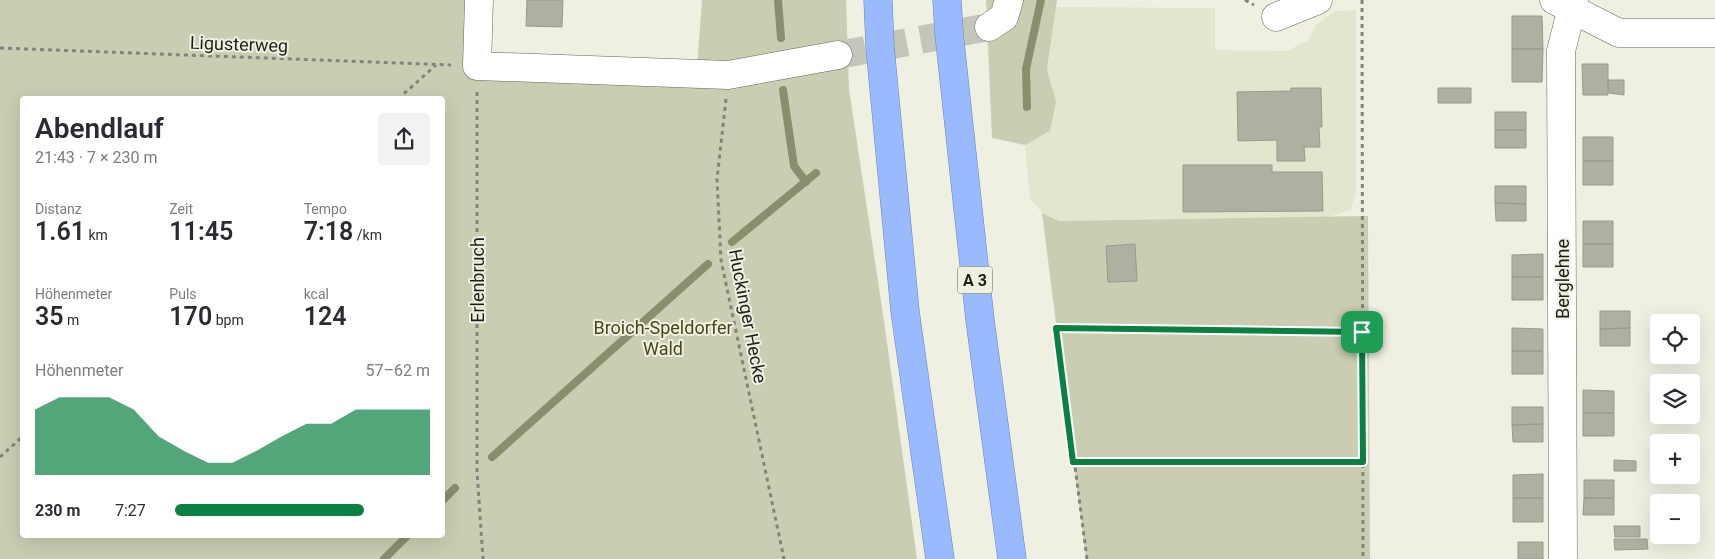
<!DOCTYPE html>
<html lang="de">
<head>
<meta charset="utf-8">
<style>
	body { margin:0; font-family:Roboto,sans-serif; background:#f2f2f3; color:#2b2b33; height:100vh; display:flex; flex-direction:column; font-size:19px; white-space:nowrap }
	* { box-sizing:border-box; margin:0 }
	p { font-size:16px; color:#7c7c81 }
	.icon { flex:none; width:28px; height:28px; fill:none; stroke:currentColor; stroke-width:2; stroke-linecap:round; stroke-linejoin:round }
	.map { position:relative; flex:1; overflow:hidden }
	.drawer { position:absolute; left:20px; top:96px; width:425px; height:442px; display:flex; flex-direction:column; background:#fff; border-radius:5px; box-shadow:0 5px 20px #0002 }
	.drawer>* { flex:none }
	.controls { position:absolute; left:1650px; top:314px; display:grid; gap:10px }
	.controls a { display:grid; place-items:center; width:50px; height:50px; border-radius:5px; background:#fff; box-shadow:0 5px 20px #0002; font-size:25px }
	.pin { position:absolute; display:grid; place-items:center; width:42px; height:42px; color:#fff; margin:-21px; border-radius:10px; box-shadow:0 2px 8px #0006 }
	.round { display:grid; place-items:center; flex:none; width:52px; height:52px; border-radius:5px; background:#f2f2f3 }
	.head { display:flex; align-items:center; justify-content:space-between; height:85px; padding:0 15px }
	h1 { font-size:28px; font-weight:600; line-height:38px }
	.stats { display:grid; grid-template-columns:repeat(3,1fr); gap:8px; height:85px; padding:5px 15px }
	.stats div { display:grid; align-content:center }
	.stats b { font-size:25px; font-weight:600 }
	.stats small { font-size:14px; font-weight:400 }
	.stats p { font-size:14px }
	.chart { height:140px; padding:10px 15px }
	.chart p { display:flex; justify-content:space-between }
	.chart svg { width:100%; height:90px; margin-top:5px; fill:#0b8043; opacity:.7 }
	ul { padding:0 15px; list-style:none; font-size:16px }
	li { display:grid; grid-template-columns:80px 60px 1fr; align-items:center; height:38px }
	li i { height:12px; border-radius:6px; background:#0b8043 }
	.map>svg:first-child { display:block }
</style>
</head>
<body>
<div class="map">
<svg width="1715" height="559" viewBox="0 0 1715 559">
	<rect width="100%" height="100%" fill="#eff0e2"/>
	<path fill="#e3e5cf" d="M1056,7L1215,8V50L1286,51L1308,41L1316,25L1335,11L1356,10V191L1351,210L1328,217L1059,221L1042,213L1030,198L1025,145L1050,131L1056,102L1047,69Z"/>
	<path fill="#cacdb2" fill-rule="evenodd" d="M0,0H467L466,57L697,68L702,0H846L849,89L884,321L917,559H0ZM22,99H442V536H22Z
		M986,0H1057L1047,69L1056,102L1050,131L1025,145L992,138Z
		M1042,213L1059,221L1368,216L1370,559H1086Z"/>
	<g fill="none" stroke-linecap="round" stroke-linejoin="round">
		<path stroke="#8b8e6d" stroke-width="8" d="M778,0L781,38
			M783,90L794,166L806,182
			M1027,107L1026,69L1041,0
			M732,242L816,173
			M492,457L708,264
			M442,501L455,488
			M384,559L407,536"/>
	</g>
	<path fill="#afb0a2" stroke="#989a8c" d="M527,0H563L562,27L526,26Z
		M1512,16H1542L1543,49H1512Z
		M1512,49H1543L1542,82H1512Z
		M1582,64H1608V95H1583Z
		M1608,80H1624V95L1609,93Z
		M1291,88H1321L1322,127H1319L1320,147H1304L1305,161H1277V140L1238,141L1237,92L1291,91Z
		M1438,88H1471V103H1438Z
		M1495,112H1526V130H1495Z
		M1495,130H1526V148H1495Z
		M1583,137H1613V161H1583Z
		M1583,161H1613V185H1583Z
		M1183,165H1272V172H1322L1323,211L1183,212Z
		M1495,186H1526V204L1495,203Z
		M1495,203L1526,204V221H1496Z
		M1583,221H1613V244H1583Z
		M1135,244L1137,281L1108,282L1106,246Z
		M1583,244H1613V267H1583Z
		M1543,254V277H1512V255Z
		M1512,277H1543V300H1512Z
		M1600,311H1630V328L1600,329Z
		M1512,328L1543,329V351H1512Z
		M1630,328V346H1600V329Z
		M1512,351H1543V374H1512Z
		M1583,390L1614,391V413H1583Z
		M1512,407H1543V424L1512,425Z
		M1583,413H1614V436H1583Z
		M1543,424V442H1513L1512,425Z
		M1614,460L1636,461V471H1614Z
		M1543,474V498H1513V475Z
		M1584,480H1614V498H1584Z
		M1513,498H1543V522H1513Z
		M1584,498H1614V515H1583Z
		M1614,526H1640V537H1615Z
		M1614,539H1647L1648,549L1615,550Z
		M1518,542H1543V559H1518Z"/>
	<g fill="none" stroke-linecap="round" stroke-linejoin="round">
		<path stroke="#c5c6ba" stroke-width="28" stroke-dasharray="28 14" stroke-linecap="butt" d="M838,55L989,27"/>
		<defs>
			<path id="minor" d="M479,0L477,66L728,75L838,55
				M1554,0L1619,33H1715
				M1276,17L1318,0
				M989,27L1004,17L1009,0
				M1563,559L1561,51L1574,0"/>
			<path id="highway" d="M878,0L880,47L905,311L940,559
				M947,0L949,33L980,320L1012,559"/>
		</defs>
		<use href="#minor" stroke="#65665a" stroke-width="29"/>
		<use href="#highway" stroke="#6e84ae" stroke-width="29"/>
		<path stroke="#83847a" stroke-width="3" stroke-dasharray="4 4" stroke-linecap="butt" d="M1245,0L1254,5
			M1362,0L1363,559
			M0,48L451,65
			M477,92V471L483,559
			M398,99L436,65
			M726,99L717,179L721,260L784,559
			M0,457L22,437
			M1073,461L1363,462
			M1087,559L1057,328L1363,332"/>
		<use href="#minor" stroke="#fff" stroke-width="28"/>
		<use href="#highway" stroke="#99bafe" stroke-width="28"/>
	</g>
	<g fill="none" stroke-linecap="round" stroke-linejoin="round">
		<defs>
			<path id="route" d="M1056,328L1362,332L1363,462H1073Z"/>
		</defs>
		<use href="#route" stroke="#fff" stroke-width="10"/>
		<use href="#route" stroke="#0b8043" stroke-width="6"/>
	</g>
	<g text-anchor="middle" dominant-baseline="central" stroke-width="4" stroke-linejoin="round" paint-order="stroke">
		<rect fill="#eff0e2" stroke="#5d5e55" stroke-width="1" x="957.5" y="266.5" width="35" height="27" rx="4"/>
		<g font-size="16" font-weight="bold" fill="#1e1f19">
			<text x="975" y="280">A 3</text>
		</g>
		<g font-size="18" fill="#1e1f19" stroke="#eff0e2">
			<text transform="translate(239 44) rotate(2)">Ligusterweg</text>
			<text transform="translate(1562 279) rotate(-90)">Berglehne</text>
			<text transform="translate(477 280) rotate(-90)">Erlenbruch</text>
			<text transform="translate(748 316) rotate(79)">Huckinger Hecke</text>
		</g>
		<g font-size="18" fill="#474915" stroke="#eff0e2">
			<text x="663" y="327">Broich-Speldorfer<tspan x="663" dy="21">Wald</tspan></text>
		</g>
	</g>
</svg>
<div class="controls">
<a><svg class="icon" aria-label="locate" viewBox="0 0 24 24"><circle cx="12" cy="12" r="6"/><path d="M12 2v4M12 18v4M2 12h4M18 12h4"/></svg></a>
<a><svg class="icon" aria-label="layers" viewBox="0 0 24 24"><path d="M12 4l9 5-9 5-9-5zM3 14l9 5 9-5"/></svg></a>
<a>+</a>
<a>−</a>
</div>
<div class="pin" style="left:1362px;top:332px;background:#1e9e55"><svg class="icon" aria-label="arrive" viewBox="0 0 24 24"><path d="M6 21V4h12l-3 4 3 4H6"/></svg></div>
<section class="drawer">
<div class="head"><div><h1>Abendlauf</h1><p>21:43 · 7 × 230 m</p></div><a class="round"><svg class="icon" aria-label="share" viewBox="0 0 24 24"><path d="M12 15V3M7 8l5-5 5 5M5 13v7h14v-7"/></svg></a></div>
<div class="stats">
<div><p>Distanz</p><b>1.61<small> km</small></b></div>
<div><p>Zeit</p><b>11:45</b></div>
<div><p>Tempo</p><b>7:18<small> /km</small></b></div>
</div>
<div class="stats">
<div><p>Höhenmeter</p><b>35<small> m</small></b></div>
<div><p>Puls</p><b>170<small> bpm</small></b></div>
<div><p>kcal</p><b>124</b></div>
</div>
<div class="chart"><p><span>Höhenmeter</span>57–62 m</p>
<svg viewBox="0 0 160 44" preserveAspectRatio="none"><path d="M0 44V12L10 6L20 6L30 6L40 12L50 25L60 32L70 38L80 38L90 32L100 25L110 19L120 19L130 12L140 12L150 12L160 12V44z"/></svg>
</div>
<ul>
<li><b>230 m</b>7:27<i style="width:74%"></i></li>
</ul>
</section>
</div>
</body>
</html>
